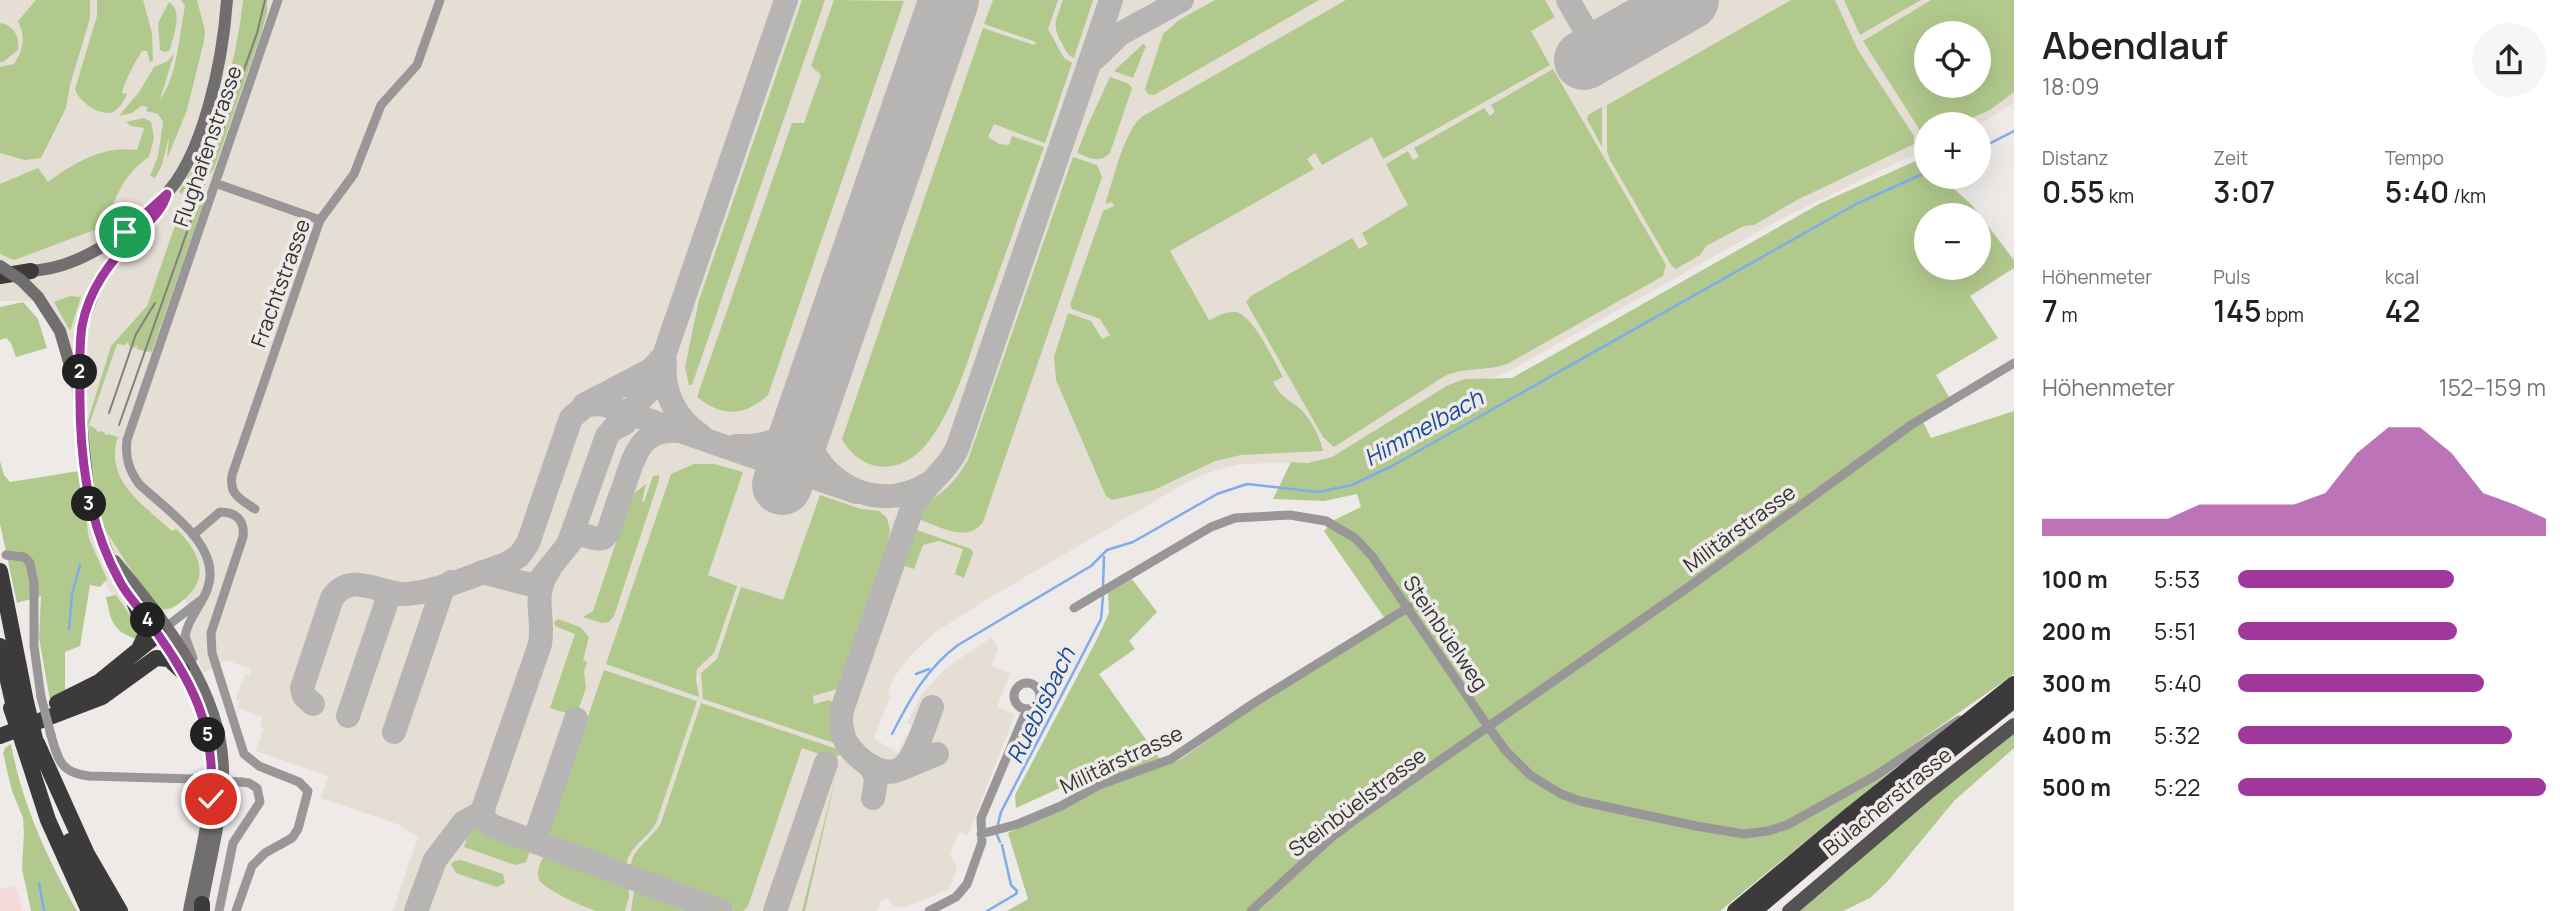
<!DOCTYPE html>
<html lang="de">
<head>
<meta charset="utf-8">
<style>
	body { margin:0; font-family:Manrope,sans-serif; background:#f6f6f6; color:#222; height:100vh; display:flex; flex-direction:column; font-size:26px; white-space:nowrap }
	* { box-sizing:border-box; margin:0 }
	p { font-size:23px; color:#767676 }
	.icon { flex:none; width:38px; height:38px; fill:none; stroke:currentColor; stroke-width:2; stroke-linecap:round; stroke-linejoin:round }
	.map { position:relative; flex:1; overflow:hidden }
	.panel { display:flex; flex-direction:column; background:#fff; width:560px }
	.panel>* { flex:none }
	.fabs { position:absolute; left:1914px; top:21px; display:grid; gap:14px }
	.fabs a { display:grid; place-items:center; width:77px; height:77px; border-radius:50%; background:#fff; box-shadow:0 7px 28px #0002; font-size:35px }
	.pin { position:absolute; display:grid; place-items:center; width:60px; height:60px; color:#fff; margin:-30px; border:4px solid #fff; border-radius:50%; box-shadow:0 2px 7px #0007 }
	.km { position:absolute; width:35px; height:35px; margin:-18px; border-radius:50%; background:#222; color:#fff; font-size:19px; line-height:35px; text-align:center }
	.round { display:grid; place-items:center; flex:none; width:74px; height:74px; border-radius:37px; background:#f6f6f6 }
	.head { display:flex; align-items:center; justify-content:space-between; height:119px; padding:0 28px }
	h1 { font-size:38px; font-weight:600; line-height:52px }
	.stats { display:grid; grid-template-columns:repeat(3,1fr); gap:10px; height:119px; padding:7px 28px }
	.stats div { display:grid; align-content:center }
	.stats b { font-size:30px; font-weight:600 }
	.stats small { font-size:19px; font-weight:400 }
	.stats p { font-size:19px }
	.chart { height:196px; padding:14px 28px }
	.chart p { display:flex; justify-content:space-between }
	.chart svg { width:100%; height:126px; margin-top:7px; fill:#a0389b; opacity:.7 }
	ul { padding:0 28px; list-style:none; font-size:23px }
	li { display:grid; grid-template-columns:112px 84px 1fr; align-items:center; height:52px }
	li i { height:18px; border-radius:9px; background:#a0389b }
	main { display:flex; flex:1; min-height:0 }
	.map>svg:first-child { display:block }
</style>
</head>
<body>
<main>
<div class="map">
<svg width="2014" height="911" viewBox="0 0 2014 911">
	<rect width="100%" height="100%" fill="#edeae8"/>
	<path fill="#f4d9db" d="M16,887L23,911H0V888Z"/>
	<path fill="#e4ded5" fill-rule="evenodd" d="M0,0H2014V103L1979,125L1927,124V148L1781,219L1504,374L1487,379H1462L1451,383L1330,458L1312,462L1240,464L1213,471L1189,481L981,603L934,633L910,656L893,679L888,693L890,696L874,738L897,753L912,726L907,723L922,694L946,668L992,637L998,648L992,666L1010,673L997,707L1015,714L968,835L959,832L950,854L957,869L949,889L903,908L894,906L887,898L881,901L877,911H393L418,837L397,824L321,798L328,776L256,751L264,728L260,726L263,717L238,708L240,701L236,699L245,673L249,675L251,669L226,660L204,673L190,647L188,635L198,618L184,599L139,637L115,601L98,569L89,545L81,504L74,408L68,375L59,346L45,317L33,301H0ZM1927,33H1979V86H1927Z"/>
	<path fill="#b1c98d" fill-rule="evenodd" d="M36,0H90V18L70,85L66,108L41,158L25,160L0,153V67L14,64C23,50 26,37 18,21Z
		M97,0H143L152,33L153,61L150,62L147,51H142C137,58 123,85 122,93L127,94C125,100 119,109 113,112C100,117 78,101 75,89L97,16Z
		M181,0H197L205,30L204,41L187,110L167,159L169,137L162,165L155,178L150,176L158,156L163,122L158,114L146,111L148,107L141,106L132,113L119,116L139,92L154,67L168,61L174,54L160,100C178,74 179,36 185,6Z
		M243,0H267V13L261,34L214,169L208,176L201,174L190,180L182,194L179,192C215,134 236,68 243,0Z
		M802,0H825L692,385H689L685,367L699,300Z
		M834,0L904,1L768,395C744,417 722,417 697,397L792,123H804L821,75L811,66Z
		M993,0H1058L1048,29L1064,58L1072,63L1045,143L994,124L988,137L999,144L1009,145L1012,136L1044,147C1023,204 1003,261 982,319C968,360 955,406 929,441C904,475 863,476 842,439L983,28L1034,45L1036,42L984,24Z
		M1063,0H1093L1074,58C1068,55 1066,52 1063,45C1051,26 1056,20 1063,0Z
		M1215,0H1319L1154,95L1148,94L1145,89L1163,34L1179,20Z
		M1346,0H1545L1555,17L1531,31L1550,65L1383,159L1372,137L1322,165L1315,153L1307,159L1314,169L1170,251L1209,320C1217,317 1225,311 1235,312C1253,314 1274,361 1283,377L1273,382C1283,402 1294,400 1305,414C1313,424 1321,439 1323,451L1241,455L1215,461L1154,490L1112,500L1106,496L1056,380L1054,357L1068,313L1091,321L1102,339L1110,335L1100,319L1072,309L1070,305L1103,211L1114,206L1112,202L1105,204C1113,182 1124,129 1143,116Z
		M1791,0H1835L1858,50L1914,136V144L1797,200L1754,225L1744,226L1706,246L1700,255L1676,269L1671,265L1610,160L1607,151V105Z
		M1844,0H1921L1860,35Z
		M1931,0H2014V92L1990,110L1957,124H1927V136L1923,135L1863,41ZM1979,33V86H1927V33Z
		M169,2C184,12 173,35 170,50L165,52L160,50L158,23Z
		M0,23C14,25 20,37 18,50L3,62H0Z
		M1143,44L1146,46L1133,78L1114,71Z
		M1553,69L1666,265L1663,276L1509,363C1488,372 1464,366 1443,377L1334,447L1323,437L1246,302L1251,296L1352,238L1359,249L1368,244L1362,233L1408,205L1386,164L1408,151L1413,160L1419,157L1414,148L1484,108L1490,116L1495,112L1491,105Z
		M1110,77L1129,84L1132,88L1110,153C1099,164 1090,158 1077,153L1087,127Z
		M1602,107V147L1587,119L1588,115Z
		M144,118L151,122L154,138L149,157C124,173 115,198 105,226L14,260L0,254V184L38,168L48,182C74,163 103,145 137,150L144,128L131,126L126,122Z
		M1927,156V177H1933L1936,184L1954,189L1972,205L2014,260V268L1970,296L1998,338L1936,375L1949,397L1920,416L1931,438L2014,411V674L1903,752L1893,770L1720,911H1007L1028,899L1008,833L1087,796L1080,779L1016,808L1015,795L1096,641L1109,613L1108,593L1132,579L1157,612L1129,641L1135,649L1099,674L1165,766L1179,760L1258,705L1388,623L1324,531L1334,520L1361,507L1357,494L1324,501L1273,499L1291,462L1308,463L1332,457L1448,385L1464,379L1512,378L1821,203ZM1927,215H1979V268H1927Z
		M1073,157L1097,165L1102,177L983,522C967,544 939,526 918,519L917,516C923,503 931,500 942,492C953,483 961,472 968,460Z
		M198,186L205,190V198L151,354L150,350L148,352L137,349V345L134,348L129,346L128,342L125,345L117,344L89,425L96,429L98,433L100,431L104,432L106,436L108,434L118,437C103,480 145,506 172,531L176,529C199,550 212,578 182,601C176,606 170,610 162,609L151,601L104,528L94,491L88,420L111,346L147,306L177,220L182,221L186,209L182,207C185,198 189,189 198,186Z
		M70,296L81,297L70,331L54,302Z
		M23,302L38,319L47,348L16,357L11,343L6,338L0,340V307Z
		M0,461L4,475L10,482L79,471L89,539L107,579L100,587L90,585L80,646L65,652V694L50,700L39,638L41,596L17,603L0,524Z
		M694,464H714L743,472L708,575L737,586L714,653L697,669L696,680L699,697L606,664L671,474Z
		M659,475V480L614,616L609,622L602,623L583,617L593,611L632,495L646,484L642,501L644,502L653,476Z
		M820,495L861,509L879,511L887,518L890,530L884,562L841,688L813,696L814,704L829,700L835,705C831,719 834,731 837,744L703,699L701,673L717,659L741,587L783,600Z
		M914,529L971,549L973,553L964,578L955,574L963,549L939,541L923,545L914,569L904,566L902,560Z
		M116,595L141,631L136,639C111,630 111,620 106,597Z
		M558,619L580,627L589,637L583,660L587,662L584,672L586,688L576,716L550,708L575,634L555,626L554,622Z
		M604,670L697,701L656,823C646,841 626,847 626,870L553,842L548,832Z
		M701,703L840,750L841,754L833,759L802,748L748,906L743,911H735L631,872C628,850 651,841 661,823Z
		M2014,731V748L1954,801L1887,882L1870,898L1843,911H1796L1878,841Z
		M11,744C22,804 47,858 77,911H31L22,869L24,833L23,818L12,791L3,753L5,748Z
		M837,771L805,911H802Z
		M472,824L532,845L526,862L515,865L464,847Z
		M546,853H554L629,882V897L625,911C616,911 606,911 597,911C587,909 541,888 539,879C536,872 541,859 546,853Z
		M461,860L503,874L505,883L497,887L456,873L451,865L454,861Z
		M635,884L705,911H631Z"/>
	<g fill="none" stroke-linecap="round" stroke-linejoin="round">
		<path stroke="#81abea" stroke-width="2.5" d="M1979,149L2014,131
			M1103,585L1104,557
			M69,629L72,594L80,565
			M916,674L929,669
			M892,734C910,699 926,669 958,645L1091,566L1107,550L1133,542L1217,494L1247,484L1318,492L1352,485L1392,466L1856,204L1927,172
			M998,824L1001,812L1101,619L1103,597
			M997,835L1000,842
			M39,883L44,911
			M987,911L1016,894L1017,891L1011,885L1002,845"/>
		<path stroke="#b7b5b3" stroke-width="24" d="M1568,0L1598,52
			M1095,58L1120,34L1182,0
			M665,361C662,391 675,418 700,435
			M811,400C809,408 805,417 805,426C806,441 813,454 822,465C850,498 893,506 929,483
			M584,405L651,370L663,357
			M613,429L654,385L786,0
			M736,446C765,447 796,439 807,410
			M568,545L607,436L613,429L625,423
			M549,570C531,597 545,616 540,644L483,809L484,818L490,825L721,911
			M482,572L535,586L575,536C585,532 593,541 603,538L608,533C613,517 618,502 624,486C634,457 640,427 679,431
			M313,704L304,696L302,688L332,598C350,571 378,593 403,594C433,594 475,574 504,565L519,556L528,543L571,418L586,405L602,404L856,492
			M932,707C926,722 916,756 904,766C886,783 855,758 846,742C841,731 840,721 842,710L911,511C921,486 945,474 957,449L1111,0
			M348,716L390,592
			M394,732L442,591L451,582
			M866,763C879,773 876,783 873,798
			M901,769L937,754
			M526,838L533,837L537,833L576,719
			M416,911L435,860L464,822L479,814L483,809
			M775,911L826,763"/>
		<path stroke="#b7b5b3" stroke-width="60" d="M1584,60L1689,0
			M782,485L949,0"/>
		<path stroke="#989696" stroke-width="9" d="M215,183L320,220
			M255,509C240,499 229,495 232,475L320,220L354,174L381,105L417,65L440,0
			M193,535L220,512C236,512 245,520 243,537L211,633L212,653L244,754L259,766L299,782L308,791L298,829L292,838L265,853L252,866L236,911
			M6,555L24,557L30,563L34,583V646L41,697
			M1074,608L1211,527L1235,518L1290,515L1326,521L1355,538L1372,556L1489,728L1506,751L1530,775L1561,794L1580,801L1696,826L1744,834L1768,831L1787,825L1875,776L1959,720
			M162,630L201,600
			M193,658L185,636C188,618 203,604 208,587C222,545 165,509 139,484C129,470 125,458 127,440L278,0
			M1014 696a13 13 0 1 1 26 0a13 13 0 1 1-26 0Z
			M51,735C58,760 61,773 89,776L193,779
			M981,834L1018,824L1061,806L1099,785L1171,759L1257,701L1409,607
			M219,911L233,843L260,802L257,788L249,783L241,782
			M929,911L956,897L967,884L982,842L981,818L1027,709
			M1251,911L1332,837L1363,814L1690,586L1911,425L2014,363"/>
		<path stroke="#706e6e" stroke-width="12" d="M161,199C204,160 223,57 227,0
			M25,271C70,271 113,243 145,214
			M38,297L60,331L75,383
			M115,561C164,619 224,694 223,774C222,820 208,866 201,911
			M141,611L118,579L90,508L80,407V343L84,318L99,280L116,257L159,211L167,194
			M154,628C174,657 195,687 205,721C223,781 200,851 189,911"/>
		<path stroke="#545252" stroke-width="14" d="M1789,911L1929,792L2014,725"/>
		<path stroke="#3d3a3b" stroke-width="16" d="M0,276L31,271
			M0,571L26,702
			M135,604L147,632L140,647
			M0,646L14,707
			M57,703L99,682L158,634
			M0,736L102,697L156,658L169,659L182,671
			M23,743L48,820L89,911
			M37,743L87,854L120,911
			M70,841L104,911
			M202,911V904
			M1735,911L1849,816L2014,684
			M1754,911L1858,823L2014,700"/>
		<path stroke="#81807e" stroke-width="2" d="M109,413L136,334L155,303
			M119,425L257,33L265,0"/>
		<path stroke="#989696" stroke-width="9" d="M41,697L51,735
			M193,779L241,782"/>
		<path stroke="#706e6e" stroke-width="12" d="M0,266L21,280L38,297"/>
		<path stroke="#3d3a3b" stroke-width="16" d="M26,702L35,739
			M11,708L23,743"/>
	</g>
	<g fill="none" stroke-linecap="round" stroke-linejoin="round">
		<defs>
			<path id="route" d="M125,232L167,194C162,212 148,222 135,236C110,262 89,289 82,326C79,345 80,365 80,384C79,452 86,519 119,580C127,596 140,608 150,623C192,682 216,724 211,799"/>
		</defs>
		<use href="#route" stroke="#fff" stroke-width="14"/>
		<use href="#route" stroke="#a0389b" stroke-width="9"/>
	</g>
	<g text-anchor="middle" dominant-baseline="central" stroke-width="7" stroke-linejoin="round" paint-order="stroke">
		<g font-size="21" fill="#343332" stroke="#edeae8">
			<text transform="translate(207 146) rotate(-71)">Flughafenstrasse</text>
			<text transform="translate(280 283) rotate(-70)">Frachtstrasse</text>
			<text transform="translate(1739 528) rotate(-36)">Militärstrasse</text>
			<text transform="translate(1446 633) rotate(56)">Steinbüelweg</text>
			<text transform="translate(1121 759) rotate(-25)">Militärstrasse</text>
			<text transform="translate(1887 801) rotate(-39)">Bülacherstrasse</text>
			<text transform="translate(1357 802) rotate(-37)">Steinbüelstrasse</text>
		</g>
		<g font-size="23" font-style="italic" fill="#184b94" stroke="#edeae8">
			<text transform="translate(1423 427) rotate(-29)">Himmelbach</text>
			<text transform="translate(1040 705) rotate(-64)">Ruebisbach</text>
		</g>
	</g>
</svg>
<div class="fabs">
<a><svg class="icon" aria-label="locate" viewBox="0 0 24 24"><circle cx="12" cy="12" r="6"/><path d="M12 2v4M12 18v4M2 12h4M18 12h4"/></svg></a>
<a>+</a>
<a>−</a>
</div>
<div class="pin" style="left:125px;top:232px;background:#1e9e55"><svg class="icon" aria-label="arrive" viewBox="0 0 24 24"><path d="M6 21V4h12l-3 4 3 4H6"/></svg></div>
<div class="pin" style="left:211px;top:799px;background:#d93025"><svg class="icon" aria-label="check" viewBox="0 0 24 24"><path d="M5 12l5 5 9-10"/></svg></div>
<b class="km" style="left:80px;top:372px">2</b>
<b class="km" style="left:89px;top:504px">3</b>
<b class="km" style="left:148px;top:620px">4</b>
<b class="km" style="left:208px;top:735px">5</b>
</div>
<section class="panel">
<div class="head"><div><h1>Abendlauf</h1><p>18:09</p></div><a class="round"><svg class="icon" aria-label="share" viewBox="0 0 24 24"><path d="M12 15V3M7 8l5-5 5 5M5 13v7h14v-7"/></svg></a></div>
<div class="stats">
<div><p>Distanz</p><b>0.55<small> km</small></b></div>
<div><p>Zeit</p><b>3:07</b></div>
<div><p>Tempo</p><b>5:40<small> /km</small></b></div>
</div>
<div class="stats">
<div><p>Höhenmeter</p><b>7<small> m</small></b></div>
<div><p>Puls</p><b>145<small> bpm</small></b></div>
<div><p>kcal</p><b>42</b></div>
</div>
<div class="chart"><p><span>Höhenmeter</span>152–159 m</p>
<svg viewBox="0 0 160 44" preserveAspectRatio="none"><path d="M0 44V38L10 38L20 38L30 38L40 38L50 33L60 33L70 33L80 33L90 29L100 15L110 6L120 6L130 15L140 29L150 33L160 38V44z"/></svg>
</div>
<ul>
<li><b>100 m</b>5:53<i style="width:70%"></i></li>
<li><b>200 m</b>5:51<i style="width:71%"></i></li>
<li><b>300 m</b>5:40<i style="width:80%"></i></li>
<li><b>400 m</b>5:32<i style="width:89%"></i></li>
<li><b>500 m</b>5:22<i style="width:100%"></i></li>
</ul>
</section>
</main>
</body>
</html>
